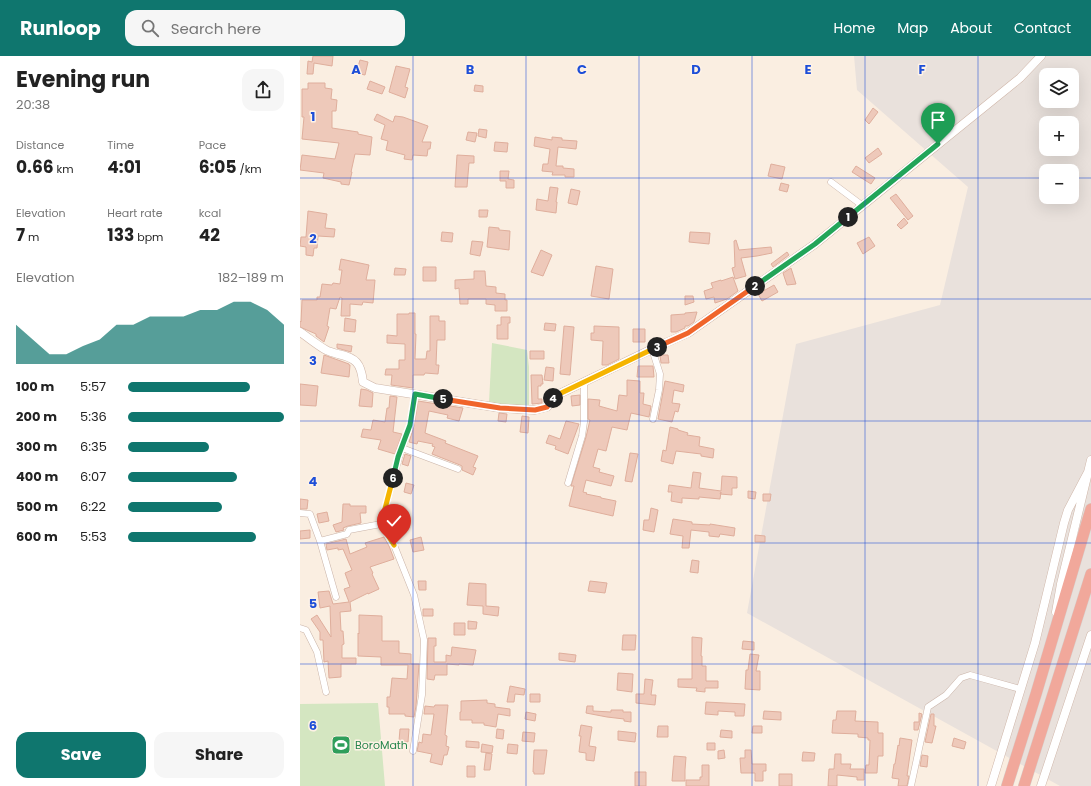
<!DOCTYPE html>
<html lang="en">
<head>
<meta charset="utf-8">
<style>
	body { margin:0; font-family:Poppins,sans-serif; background:#f6f6f6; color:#222; height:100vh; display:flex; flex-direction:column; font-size:15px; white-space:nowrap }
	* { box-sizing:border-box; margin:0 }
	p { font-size:13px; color:#767676 }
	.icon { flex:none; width:22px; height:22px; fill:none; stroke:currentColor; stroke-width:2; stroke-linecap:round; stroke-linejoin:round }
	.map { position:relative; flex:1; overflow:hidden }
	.drawer { display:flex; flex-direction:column; background:#fff; width:300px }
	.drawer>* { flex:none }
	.fabs { position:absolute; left:739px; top:12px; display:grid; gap:8px }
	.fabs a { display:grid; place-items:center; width:40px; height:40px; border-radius:8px; background:#fff; box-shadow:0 4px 16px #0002; font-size:20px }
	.pin { position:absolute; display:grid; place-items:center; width:34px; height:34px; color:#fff; margin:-41px -17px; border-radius:50% 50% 50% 0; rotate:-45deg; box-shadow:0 0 4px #0007 }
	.pin .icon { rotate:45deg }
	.km { position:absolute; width:20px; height:20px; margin:-10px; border-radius:50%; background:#222; color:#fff; font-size:11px; line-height:20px; text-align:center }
	.round { display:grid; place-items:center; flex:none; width:42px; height:42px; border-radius:12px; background:#f6f6f6 }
	.headline { display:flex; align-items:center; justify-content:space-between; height:68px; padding:0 16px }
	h1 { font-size:22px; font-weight:700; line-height:30px }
	.stats { display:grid; grid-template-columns:repeat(3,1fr); gap:6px; height:68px; padding:4px 16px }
	.stats div { display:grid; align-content:center }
	.stats b { font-size:17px; font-weight:700 }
	.stats small { font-size:11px; font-weight:400 }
	.stats p { font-size:11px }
	.chart { height:112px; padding:8px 16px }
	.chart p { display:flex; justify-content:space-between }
	.chart svg { width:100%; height:72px; margin-top:4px; fill:#0f766e; opacity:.7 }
	.action { display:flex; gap:8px; margin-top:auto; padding:8px 16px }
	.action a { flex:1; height:46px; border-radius:12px; background:#0f766e; color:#fff; font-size:16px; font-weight:700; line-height:46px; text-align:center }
	.action a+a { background:#f6f6f6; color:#222 }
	ul { padding:0 16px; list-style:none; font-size:13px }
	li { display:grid; grid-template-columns:64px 48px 1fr; align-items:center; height:30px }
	li i { height:10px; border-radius:5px; background:#0f766e }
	header { display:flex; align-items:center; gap:24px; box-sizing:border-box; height:56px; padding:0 20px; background:#0f766e; color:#fff }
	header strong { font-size:19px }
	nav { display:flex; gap:22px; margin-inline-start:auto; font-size:14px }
	.search { width:280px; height:36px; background:#f6f6f6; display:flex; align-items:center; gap:10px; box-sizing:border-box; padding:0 14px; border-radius:12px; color:#767676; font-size:15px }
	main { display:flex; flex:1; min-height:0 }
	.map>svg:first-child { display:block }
</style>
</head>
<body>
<header>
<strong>Runloop</strong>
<div class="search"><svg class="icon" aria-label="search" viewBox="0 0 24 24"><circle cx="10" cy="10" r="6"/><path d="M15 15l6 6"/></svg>Search here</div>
<nav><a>Home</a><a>Map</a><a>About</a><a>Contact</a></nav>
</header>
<main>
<section class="drawer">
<div class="headline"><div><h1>Evening run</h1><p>20:38</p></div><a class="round"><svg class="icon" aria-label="share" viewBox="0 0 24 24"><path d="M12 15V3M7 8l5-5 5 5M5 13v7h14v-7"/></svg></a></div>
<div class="stats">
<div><p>Distance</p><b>0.66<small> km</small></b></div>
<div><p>Time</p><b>4:01</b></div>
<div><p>Pace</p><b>6:05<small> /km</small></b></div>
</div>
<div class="stats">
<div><p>Elevation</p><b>7<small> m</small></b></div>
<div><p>Heart rate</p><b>133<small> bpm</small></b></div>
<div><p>kcal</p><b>42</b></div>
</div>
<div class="chart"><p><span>Elevation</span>182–189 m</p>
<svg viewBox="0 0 160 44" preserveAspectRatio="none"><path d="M0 44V20L10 29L20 38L30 38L40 33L50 29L60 20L70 20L80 15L90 15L100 15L110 11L120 11L130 6L140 6L150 11L160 20V44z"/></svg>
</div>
<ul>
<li><b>100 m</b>5:57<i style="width:78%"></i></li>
<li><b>200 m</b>5:36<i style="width:100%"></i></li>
<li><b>300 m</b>6:35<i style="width:52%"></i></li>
<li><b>400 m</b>6:07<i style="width:70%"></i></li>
<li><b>500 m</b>6:22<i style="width:60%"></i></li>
<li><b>600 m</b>5:53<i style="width:82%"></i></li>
</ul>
<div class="action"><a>Save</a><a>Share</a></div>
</section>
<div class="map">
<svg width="791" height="730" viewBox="0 0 791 730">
	<rect width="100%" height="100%" fill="#faeee1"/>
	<path fill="#e9e1dc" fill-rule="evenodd" d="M554,0H791V730H760L447,557L496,288L640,249L668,131L557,34ZM746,19H772V45H746ZM746,67H772V93H746ZM746,115H772V141H746Z"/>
	<path fill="#d4e6c1" d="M192,287L227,294L229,311V351L189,347Z
		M78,647L85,730H0V648Z"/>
	<path fill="#eec9ba" stroke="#dfae9c" d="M13,0H33L32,10L14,7L13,18H7L8,5L12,6Z
		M60,4L68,6L65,19L56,17Z
		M96,10L110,13L105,31L108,32L105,42L89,36Z
		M70,25L85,31L82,38L67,33Z
		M8,27H25V32L32,33L31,43L37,44L36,55H32V72L58,76V78L72,81L70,99L55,98L51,116H52L49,129L41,128V126L23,122L24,117L0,114L2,99L35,103L39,87L2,83L4,61H2V33H8Z
		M175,29L183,30V36L174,35Z
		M573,52L578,56L569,68L565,64Z
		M77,58L93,66L95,60L103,61L128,70L122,86H131L130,93H128L127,100L113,99L112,104L104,103L105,99L86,94L88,85L81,83L85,69L74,64Z
		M179,73L187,74L186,82L178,80Z
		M168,76L177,77L175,86L166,84Z
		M235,81L252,84V81L262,82V84L277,85L276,93L258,91L256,110H263V112L274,113V121H265V119H252L253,116L242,115L243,108H248L250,93L234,90Z
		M195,86L208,87L207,96L194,95Z
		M578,92L582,98L569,107L565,102Z
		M157,99L174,100V107H169L167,131H155Z
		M471,108L485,111L482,123L468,120Z
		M556,110L575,122L571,128L552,116Z
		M200,115H209L208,123L214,124V132H206V125H200Z
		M481,127L489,129L487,136L479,134Z
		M250,131L258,132L256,146H257L256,157L236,154L237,143L248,145Z
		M271,133L280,135L277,149L268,147Z
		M596,138L613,160L608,164L590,142Z
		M179,154H188L187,161H179Z
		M8,155L27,158L25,172L35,173L34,181L18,180L17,192H14L13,200L6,199V191L0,190L1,181H6Z
		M604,162L608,167L601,173L597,169Z
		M189,171L199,172V174L210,175L209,194L187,191Z
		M142,176L153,177L152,186L141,185Z
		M390,176L410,177L409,188L389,186Z
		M569,181L575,190L563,198L557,187Z
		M436,184L439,194L471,191L472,197L457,200L441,202L446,220L435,223L432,212L435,211L434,185Z
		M172,185L183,186L180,200L170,198Z
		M241,194L252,199L243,220L231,216Z
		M487,196L489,199L473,211L471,208Z
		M41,203L69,209L66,224H75L73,247L63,246L62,249L50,248V260H41L42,242L40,241L36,253L30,252L27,270L29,271L24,286L16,280V278L0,271V265L1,266L2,244H17V241H20L22,228L32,229L33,227L40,228L42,214H39Z
		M296,210L313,213L309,243L291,240Z
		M123,211H136V225H123Z
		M95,212L106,213L105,219H94Z
		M491,212L496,228L487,229L483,217Z
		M174,215H185L186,230L196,231V237L205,238V244H207V255H195V249L186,248V243H168V248H160L159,232L155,233V224L174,223Z
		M433,221L438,235L427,243L415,247L414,241L406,243L404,235L413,232L411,227L421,224V225Z
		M474,229L478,236L462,245L458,238Z
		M385,240H393L394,246L385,249Z
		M397,256L394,266L388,270H385V272L376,276H371V259L385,258V257Z
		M109,257H115V278H116L115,303H126L127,295H130V260H139V265H145V284H137L136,309H139L138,318L125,317L124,319H113V332L91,329L92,319H85L86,313H99V304H105V288L87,287V279L97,280V258H109Z
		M201,261H210V267H208V283H197V269H201Z
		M45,262L56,264L55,276L44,275Z
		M245,267L256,268L255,275L244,274Z
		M264,270L274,271L270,319L260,318Z
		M294,270L319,271V303L307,309H302L303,285L291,284V277H294Z
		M333,273H345V286H333Z
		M37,288L52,290L51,296L37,292Z
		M230,295H244V303H230Z
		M24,299L49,308V309H50L49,321L21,317Z
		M360,299H368L369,307H361Z
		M338,310H353L354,321H337Z
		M246,311L254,312L253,325L244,324Z
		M231,319H242L243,328H241V330H238V343H242V347L232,348Z
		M327,324L340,325V337H344L343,348L351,350L349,361L331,357L327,374L312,371L306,395L298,393L293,411L300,413L299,416L314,420L311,430L286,424L283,436L287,437L286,438L301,441V442L316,445L313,460L269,450L274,430H271L286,381L290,364L288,363V343L300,344L299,350L317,355L319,339L327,340Z
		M365,325L384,329L383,336L374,334L372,347L380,348L378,356L375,355L372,366L358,363Z
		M0,328L18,330L16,350L0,349Z
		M61,333L67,334L73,337L72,351L59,350Z
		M280,339V349L272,350L271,340Z
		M90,340L97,341L93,376L102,378L95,398L78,393L81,384L61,381L63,373L71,374L73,364L85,366L87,352H89Z
		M118,345L163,352L159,365L147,362L148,359L129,355L125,377L146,385L145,387L178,400L173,411L176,412L173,419L162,414V410L160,409L132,398L135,391L132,390L133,388L118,385L117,388L109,386L114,370Z
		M199,357L207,358L206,366L198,365Z
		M222,360L229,361L228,377L220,376Z
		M266,365L279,368L268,398L255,393L256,390L246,387L249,379L260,383Z
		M370,371L378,373V374L388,377L387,379L400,381L399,390L414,393L413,402L401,400V398L376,395L373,408L361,405L363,394L366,395Z
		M330,397L338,398L332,426L325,425Z
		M105,398L111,400L108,410L102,408Z
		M393,416L401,417L399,432L421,435L422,420L437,421V432H432V439L420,438L421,436L420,443L399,441V443L382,442V447L371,445L372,436H368L369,429L391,432Z
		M106,427L114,429L111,438L104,436Z
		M448,435L456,436L455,443L448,442Z
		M463,438H471L470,445H463Z
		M0,443L8,444L7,453H0Z
		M43,448H50V450H66V457H60L61,467L48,470L43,472L44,474L36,476L33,469L42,466Z
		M351,452L358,454L354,476L343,474L344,464H349Z
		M27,456L29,465L19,467L17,458Z
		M373,463L392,466V468L410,469V468L435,472L434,480L420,478L419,481L409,480V476L391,474L389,492H382L383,480L370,478Z
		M10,474V482L0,483V475Z
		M455,479L465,480V486H455Z
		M84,481L89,490L94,503L70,511L73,517L72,518L79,533L68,538V537L50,546L51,555L40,556L41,575H43L44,588L42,589V602H56V608H41V621L29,622L28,605L24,606L23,584H20V576L11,563L17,559L31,581L30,550L20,552L18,536L29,535L33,548L49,546L44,533L50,531L45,517L52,514L43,493L38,494V492L27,494L26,488L46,483L50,498L67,491L65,487Z
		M121,481L124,494L113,496L110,484Z
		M392,504L399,505L398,517L390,516Z
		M118,525H126V534H119Z
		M290,525L307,527L305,537L288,535Z
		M169,527L186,528V550L199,551L198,560L183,558V550L167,549Z
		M123,553H133V560H123Z
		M59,559L82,560V585H99V597L111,598V608H119L116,650L114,661L105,660V658H89V651H87V641H90L92,622L107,623L108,609H81V601L58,600V577L59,578Z
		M168,565L177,566L176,573H168Z
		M154,567H165V579H154Z
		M323,579H336L335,594H322Z
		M392,581L402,582L401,600H402V610H406V625H418V632H405V636L396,635L397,632L378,631V623H392Z
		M128,582H136V590H134V606H146V599L151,600L152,591L176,594L173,609L159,608V609L147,608V619H135L134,624L127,623Z
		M443,585L454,586V594L442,593Z
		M259,597L276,599L275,606L259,604Z
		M450,598L459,599L456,615H460V634L445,633L446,614H448Z
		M318,617L333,618L332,636L317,634Z
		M345,623L353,624L351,639H356L355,649L336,647V638H344Z
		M210,630L225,633L224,639L215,638L214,646H207Z
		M230,638H240V646H230Z
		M187,644V647L195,648V651L210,653V660L198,658L196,671L184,669V667H172V664H160V656H161V645Z
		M406,646L445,648L444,660H435V656L418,655V659L405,658Z
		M135,649H148L145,679L147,680L146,690L149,691L147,699H144L142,709L130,706L132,698L117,695L119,686L122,687L123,678L131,679L134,658H124L125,650L134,651Z
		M287,650H293V655L311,656V654H323V656H331V666L324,665V663L307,661L286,657Z
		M464,655L481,656V664L463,663Z
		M537,655H556L555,665L578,666V677H583V700H578L577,717H565L566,709H569L570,684H568V682L558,681V678L532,677L533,664H536Z
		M226,656L236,658L235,665L225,663Z
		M619,657L622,658L618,674H614V666H619Z
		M631,658H634V670H636L632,687L625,686Z
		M281,669L292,671L289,690L296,691L294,705L286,704V697L279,696L281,680H279Z
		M358,670H368V681H357Z
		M453,670H462V677H452Z
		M100,673H109L108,686L99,685Z
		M197,673L204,674L203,683L196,682Z
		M421,674L432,675V682L420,681Z
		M318,675L336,677L335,686L318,684Z
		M223,676L235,677L234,686L222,685Z
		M600,682L612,684L607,720H609L607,730H598L599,723L592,722L594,708H595L598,689L599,690Z
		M654,682L666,686L664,693L652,690Z
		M166,685L179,686V692L166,691Z
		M407,687H415V694H407Z
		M182,688L193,690L192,697L181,696Z
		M208,688L218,689L217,698L207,697Z
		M234,694H247L244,718H234V716H233Z
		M424,694L425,702L418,703V695Z
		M445,694H451L452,708H466V715H463V725H455V717H441L440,702H445Z
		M503,696L515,697L514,705H502Z
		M186,697L192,698L190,714H184Z
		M535,698H541V708H551L550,713H564V724H557V721L537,719V730H528L529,713H534Z
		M622,699L628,700L627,711L620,710Z
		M374,700L386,701L385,714V725H372Z
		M402,709H409V730H386V724H400V721H402Z
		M167,710H175V721H167Z
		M335,716H346V730H335Z
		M479,718H492V730H479Z"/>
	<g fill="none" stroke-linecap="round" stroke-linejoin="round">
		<defs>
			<path id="street" d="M531,126L563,150
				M352,293L360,318L359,334L353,363
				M102,392L158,413
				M268,427L282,380L284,366V326
				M0,457L10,458L20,485L36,541
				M81,468L94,489L114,539L124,584L122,639L113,695
				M20,485L47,478L49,474L81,468L99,401L110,369L115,338
				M0,572L6,574L17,596L26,636
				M611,730L628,651L646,639L661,622L670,619L720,633"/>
			<path id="secondary" d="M0,276C9,282 17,289 26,294C30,296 34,297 38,298C56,302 61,307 63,326L75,332L200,352L235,354L247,351L255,340L352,293L388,277L515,188L720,22L741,0
				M756,556L761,528L791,404
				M691,730L735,587L764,467L768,454L788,416
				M741,730L791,579"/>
			<path id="highway" d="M707,730L736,638L791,453
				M724,730L791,518"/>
		</defs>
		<use href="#street" stroke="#cab4a9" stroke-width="7"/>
		<use href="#secondary" stroke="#cfb6a9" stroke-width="9"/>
		<use href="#highway" stroke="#d7cfcc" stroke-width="12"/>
		<use href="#street" stroke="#fff" stroke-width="6"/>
		<use href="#secondary" stroke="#fff" stroke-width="8"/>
		<use href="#highway" stroke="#f1a89b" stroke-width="11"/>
	</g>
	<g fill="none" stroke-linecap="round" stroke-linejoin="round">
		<defs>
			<path id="split-1" d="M548,161L638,88"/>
			<path id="split-2" d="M455,230L515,188L548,161"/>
			<path id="split-3" d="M357,291L388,277L455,230"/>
			<path id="split-4" d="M253,342L255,340L357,291"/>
			<path id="split-5" d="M143,343L200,352L235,354L247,351L253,342"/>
			<path id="split-6" d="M93,422L98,401L110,369L115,338L143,343"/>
			<path id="split-7" d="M93,422L81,468L94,489"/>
		</defs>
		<use href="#split-1" stroke="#fff" stroke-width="8"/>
		<use href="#split-2" stroke="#fff" stroke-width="8"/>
		<use href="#split-3" stroke="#fff" stroke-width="8"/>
		<use href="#split-4" stroke="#fff" stroke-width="8"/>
		<use href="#split-5" stroke="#fff" stroke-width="8"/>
		<use href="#split-6" stroke="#fff" stroke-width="8"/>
		<use href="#split-7" stroke="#fff" stroke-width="8"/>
		<use href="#split-1" stroke="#22a559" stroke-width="5"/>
		<use href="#split-2" stroke="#22a559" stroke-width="5"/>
		<use href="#split-3" stroke="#f0652b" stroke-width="5"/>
		<use href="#split-4" stroke="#f5b400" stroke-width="5"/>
		<use href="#split-5" stroke="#f0652b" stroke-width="5"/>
		<use href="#split-6" stroke="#22a559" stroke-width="5"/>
		<use href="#split-7" stroke="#f5b400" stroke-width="5"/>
	</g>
	<path fill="none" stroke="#1d4ed8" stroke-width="1" stroke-opacity="0.55" d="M113,0V730M226,0V730M339,0V730M452,0V730M565,0V730M678,0V730M0,122H746M772,122H791M0,243H791M0,365H791M0,487H791M0,608H791"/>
	<defs>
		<symbol id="stadium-square" viewBox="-11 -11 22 22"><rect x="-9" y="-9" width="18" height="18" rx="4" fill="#2e9e5b" stroke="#fef2e6"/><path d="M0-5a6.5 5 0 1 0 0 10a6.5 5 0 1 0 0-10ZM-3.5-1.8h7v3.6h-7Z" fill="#fff"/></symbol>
	</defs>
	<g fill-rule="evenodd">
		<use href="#stadium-square" x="30" y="678" width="22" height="22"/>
	</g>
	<g text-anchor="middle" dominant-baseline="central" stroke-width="3" stroke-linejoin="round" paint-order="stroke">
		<g font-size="11" fill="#27864d" stroke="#fef2e6" text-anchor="start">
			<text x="55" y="689">BoroMath</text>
		</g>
	</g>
	<g font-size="13" text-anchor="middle" font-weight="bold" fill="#1d4ed8" stroke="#fef2e6" stroke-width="3" stroke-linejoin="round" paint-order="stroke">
		<text x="56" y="18">A</text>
		<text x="170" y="18">B</text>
		<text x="282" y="18">C</text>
		<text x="396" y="18">D</text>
		<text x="508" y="18">E</text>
		<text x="622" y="18">F</text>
		<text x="13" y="65">1</text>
		<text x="13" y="187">2</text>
		<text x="13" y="309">3</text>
		<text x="13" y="430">4</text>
		<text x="13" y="552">5</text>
		<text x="13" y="674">6</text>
	</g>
</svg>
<div class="fabs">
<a><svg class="icon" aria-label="layers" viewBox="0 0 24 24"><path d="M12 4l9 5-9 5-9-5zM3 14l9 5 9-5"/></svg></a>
<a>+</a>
<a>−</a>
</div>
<div class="pin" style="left:638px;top:88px;background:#1e9e55"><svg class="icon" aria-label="arrive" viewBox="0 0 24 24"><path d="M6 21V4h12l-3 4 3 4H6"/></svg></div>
<div class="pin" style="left:94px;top:489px;background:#d93025"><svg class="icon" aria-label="check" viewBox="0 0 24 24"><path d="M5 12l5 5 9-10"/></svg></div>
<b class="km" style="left:548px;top:161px">1</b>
<b class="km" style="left:455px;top:230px">2</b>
<b class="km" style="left:357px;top:291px">3</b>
<b class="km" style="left:253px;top:342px">4</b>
<b class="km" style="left:143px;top:343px">5</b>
<b class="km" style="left:93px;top:422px">6</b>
</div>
</main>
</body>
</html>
